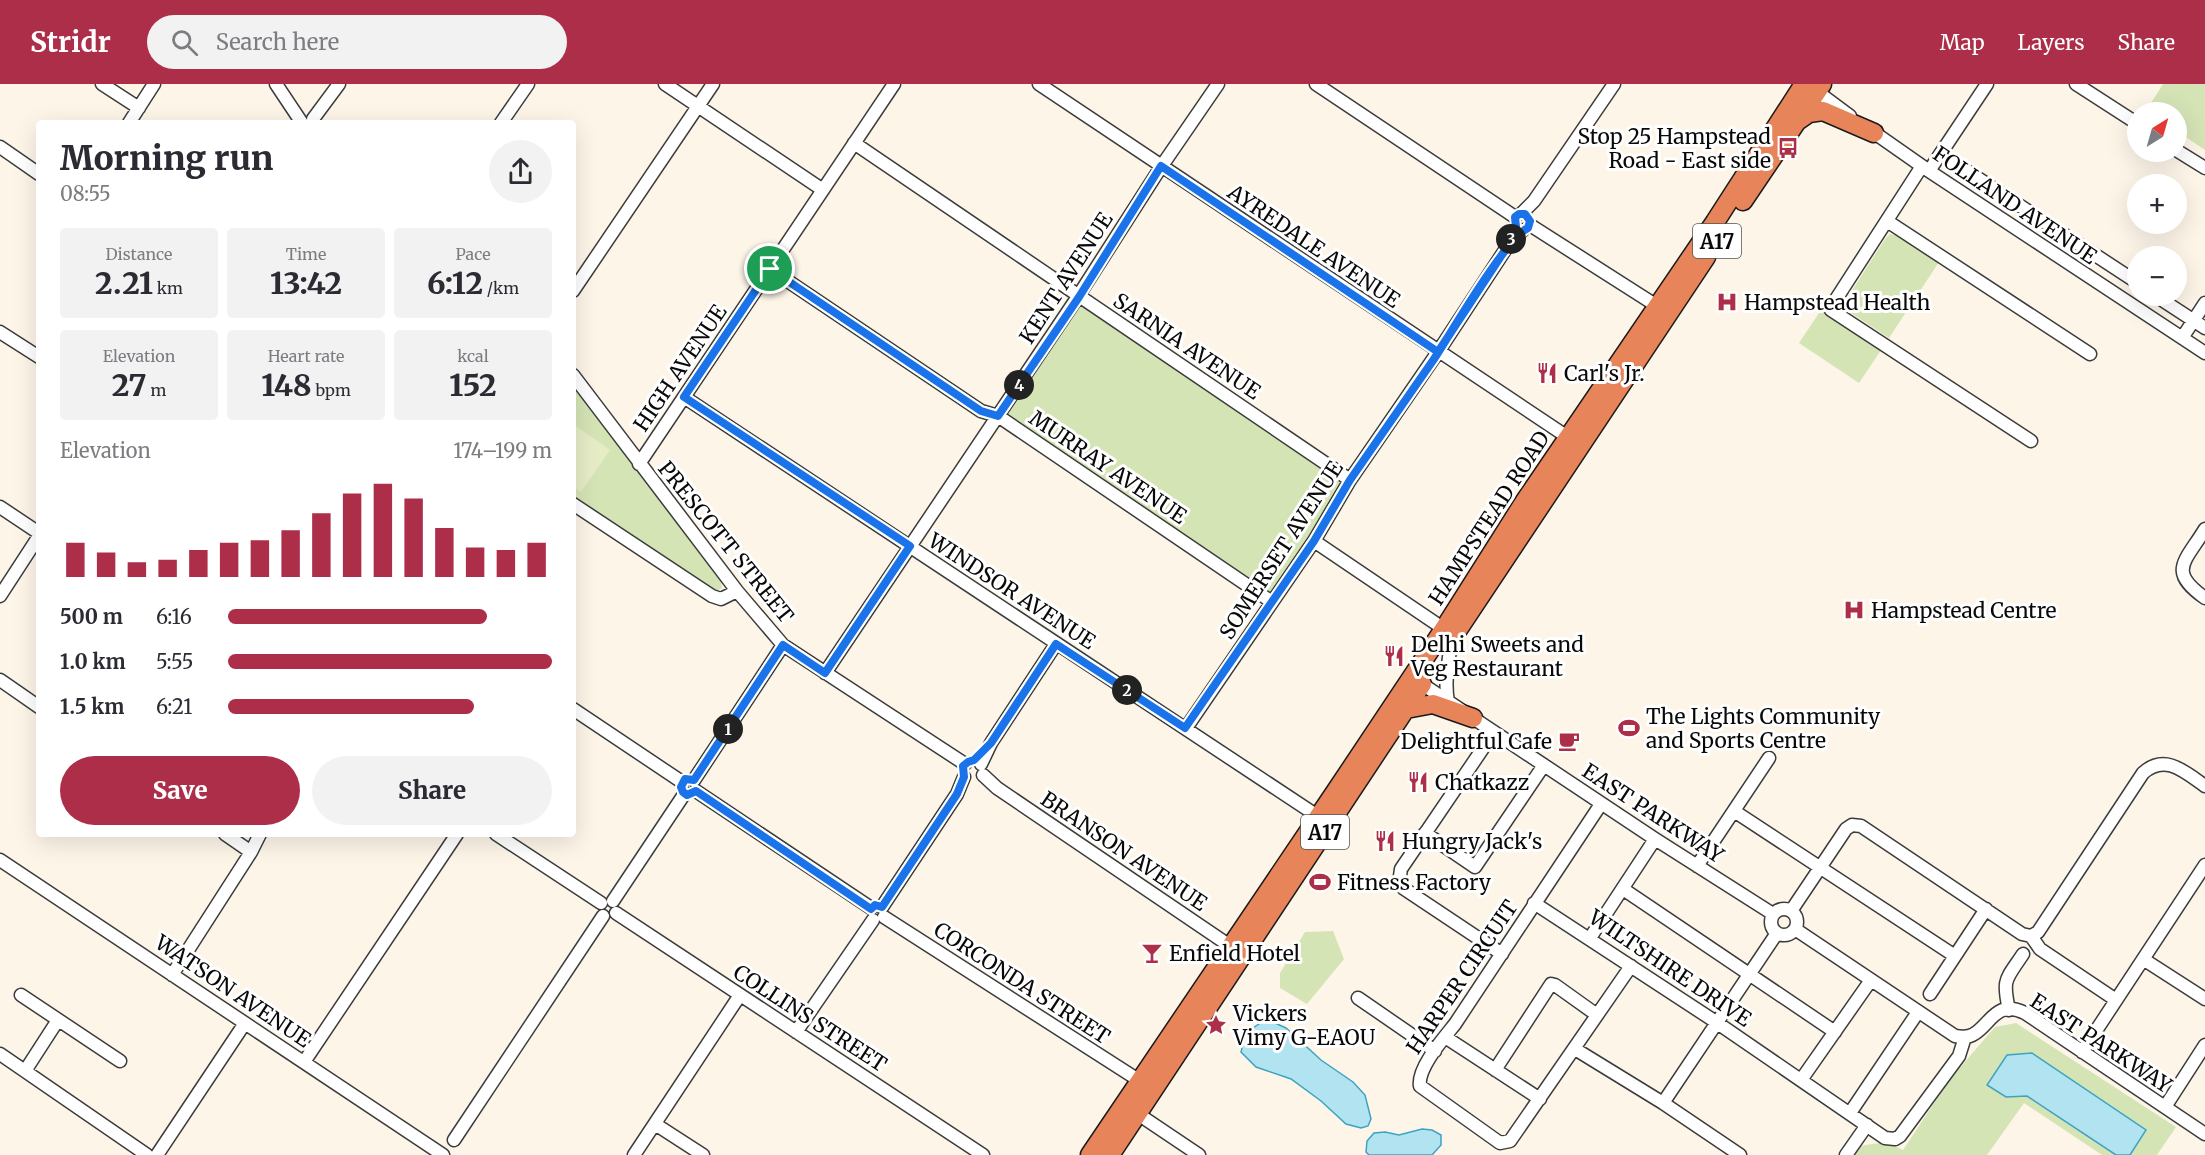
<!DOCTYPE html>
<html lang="en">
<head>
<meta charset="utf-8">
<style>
	body { margin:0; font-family:Merriweather,serif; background:#f2f2f3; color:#2b2b33; height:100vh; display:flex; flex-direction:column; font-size:22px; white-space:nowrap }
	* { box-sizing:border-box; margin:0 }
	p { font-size:20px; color:#7c7c81 }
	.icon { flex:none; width:33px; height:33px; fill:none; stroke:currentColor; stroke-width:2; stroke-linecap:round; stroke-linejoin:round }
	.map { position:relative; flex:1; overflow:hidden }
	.side { position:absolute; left:36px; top:36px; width:540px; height:717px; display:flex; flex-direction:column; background:#fff; border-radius:6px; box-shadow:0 6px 24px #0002 }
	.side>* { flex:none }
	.needle { width:39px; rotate:37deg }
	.buttons { position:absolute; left:2127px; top:18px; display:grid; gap:12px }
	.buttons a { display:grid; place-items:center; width:60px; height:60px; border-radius:50%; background:#fff; box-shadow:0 6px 24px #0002; font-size:30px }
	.pin { position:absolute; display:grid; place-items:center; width:51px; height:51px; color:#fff; margin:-26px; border:3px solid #fff; border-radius:50%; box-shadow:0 2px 6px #0007 }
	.km { position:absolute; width:30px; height:30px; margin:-15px; border-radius:50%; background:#222; color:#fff; font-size:16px; line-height:30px; text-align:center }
	.round { display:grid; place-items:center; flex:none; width:63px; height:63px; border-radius:32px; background:#f2f2f3 }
	.summary { display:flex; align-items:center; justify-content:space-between; height:102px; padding:0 24px }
	h1 { font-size:33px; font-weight:800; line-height:45px }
	.stats { display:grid; grid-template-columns:repeat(3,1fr); gap:9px; height:102px; padding:6px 24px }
	.stats div { display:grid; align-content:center; border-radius:6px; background:#f2f2f3; text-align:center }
	.stats b { font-size:30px; font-weight:800 }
	.stats small { font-size:16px; font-weight:400 }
	.stats p { font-size:16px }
	.chart { height:168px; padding:12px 24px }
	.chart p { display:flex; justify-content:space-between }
	.chart svg { width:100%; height:108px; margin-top:6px; stroke:#ad2e49; stroke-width:6 }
	.primary-button { display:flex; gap:12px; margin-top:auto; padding:12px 24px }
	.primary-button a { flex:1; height:69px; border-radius:36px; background:#ad2e49; color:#fff; font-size:24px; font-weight:800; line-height:69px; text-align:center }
	.primary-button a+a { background:#f2f2f3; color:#2b2b33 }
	ul { padding:0 24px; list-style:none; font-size:20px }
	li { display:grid; grid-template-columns:96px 72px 1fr; align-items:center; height:45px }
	li i { height:15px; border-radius:8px; background:#ad2e49 }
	header { display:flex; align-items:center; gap:36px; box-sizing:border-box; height:84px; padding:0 30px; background:#ad2e49; color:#fff }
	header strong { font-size:28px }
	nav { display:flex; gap:33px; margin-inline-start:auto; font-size:21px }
	.search { width:420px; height:54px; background:#f2f2f3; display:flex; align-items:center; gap:15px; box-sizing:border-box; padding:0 21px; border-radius:33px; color:#7c7c81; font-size:22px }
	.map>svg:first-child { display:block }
</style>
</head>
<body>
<header>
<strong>Stridr</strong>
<div class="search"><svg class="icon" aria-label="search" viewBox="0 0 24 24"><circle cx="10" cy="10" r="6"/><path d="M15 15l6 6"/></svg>Search here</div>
<nav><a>Map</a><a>Layers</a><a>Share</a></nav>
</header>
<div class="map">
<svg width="2205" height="1071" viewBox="0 0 2205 1071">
	<rect width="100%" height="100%" fill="#fdf5e8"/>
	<path fill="#d5e4b5" d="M2163,0H2205V66L2177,47L2176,28H2149L2146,27Z
		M1890,150L1898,152L1939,178L1889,254L1848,227L1844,219L1885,155Z
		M1079,212L1350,396L1272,518L998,332Z
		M1823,223L1883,263L1859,299L1799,259Z
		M573,300L721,497L722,504L717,507L709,504L573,412Z
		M1333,847L1344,875L1307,920L1280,904V889L1305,848Z
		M2016,939L2176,1043L2157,1071H2102L2024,1019L1987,1071H1854L1859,1062L1886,1058L1903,1066L1950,995L1995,943Z"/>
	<path fill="#e5ecc6" d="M573,340L610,366L581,408L573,403Z"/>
	<path fill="#b1e3f0" stroke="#3ea3c1" stroke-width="1.5" d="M1266,935L1286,944L1321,976L1353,998L1365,1011L1371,1035L1368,1042L1361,1044L1346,1040L1321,1017L1291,995L1256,983L1241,968L1246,949Z
		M2032,969L2146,1046L2130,1071H2116L2027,1012L2006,1013L1987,1001L2007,971Z
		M1422,1045L1432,1046L1441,1051V1061L1432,1071H1369L1366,1068L1367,1057L1374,1049L1385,1048L1399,1051Z"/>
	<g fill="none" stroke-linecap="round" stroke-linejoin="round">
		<defs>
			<path id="minor" d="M102,0L139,24
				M276,0L302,39
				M665,0L823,106
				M1039,0L1569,354
				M1316,0L1515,133
				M2076,0L2138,40
				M1811,3L1850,32
				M313,35L339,0
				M129,39L154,0
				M501,39L528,0
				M1869,45L1929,87L2205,269
				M854,59L1350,396
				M0,63L39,90
				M2176,66L2205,84
				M1941,70L2138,199
				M1922,82L1831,223V226L2031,357
				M1929,87L1987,0
				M1522,129L1534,117L1614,0
				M1887,137L2090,270
				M1530,141L1657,222
				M770,185L981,327L998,332L1272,518
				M573,207L713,0
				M2156,212L2205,244
				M0,248L39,273
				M2182,254L2205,219
				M573,291L737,507L783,561L965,680
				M684,313L1319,733
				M639,380L894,0
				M573,420L712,512L721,515L737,507
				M0,423L39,449
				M2205,445C2185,478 2167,487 2205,514
				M1314,457L1444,545
				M0,512L39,452
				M825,589L1075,217L1161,83L1218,0
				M0,596L39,623
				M1417,601L1422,600L1655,755L1773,830
				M1448,618C1444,597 1449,578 1451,557
				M573,625L682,698
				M1186,644L1314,457L1350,396L1438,268L1509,160L1523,146
				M1494,648L1401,785L1400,792L1403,804L1502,870
				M981,680L991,659L1056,560
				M983,691L997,704L1230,862
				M694,696L783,561
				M696,707L871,824
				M1601,720C1552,793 1504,867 1455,940C1444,954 1417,984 1420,1002L1500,1059L1510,1057L1631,882
				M1734,727L1955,872
				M1425,749L1475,783L1544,681
				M225,750L251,768
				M496,750L601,819
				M0,776L443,1071
				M1697,782L1769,674
				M1623,805L1835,948
				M613,817L685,709
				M1534,819L1716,938L1885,1054L1895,1055L1900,1052L1959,972L1965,953
				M882,823L957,710L964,693
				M1771 838a13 13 0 1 1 26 0a13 13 0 1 1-26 0Z
				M1791,827L1846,745L1852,741L1861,742L2022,850L2031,852L2038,848L2143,689C2165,669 2185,688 2205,702
				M616,829L983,1071
				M884,833L1140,997
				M1795,845L1955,952C1961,953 1968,954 1974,950C1991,940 1996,915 2025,929L2205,1050
				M2031,852L2040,865L2116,916
				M1590,854L1655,755
				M2143,875L2205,915
				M172,891L251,768L260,750
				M1930,910L1986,825
				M21,911L120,977
				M1358,914L1435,967
				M2009,926C2002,894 2006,896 2023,870
				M796,948L873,836
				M1445,953L1540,1015
				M1575,965L1663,1019L1740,1071
				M2082,968L2205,781
				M0,970L147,1071
				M304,978L457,750
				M1495,986L1551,900L1555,901L1597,931
				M25,987L58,936
				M1801,996L1871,896
				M1663,1019L1777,849
				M2165,1023L2205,961
				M1850,1029L1918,928
				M1138,1030L1199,1071
				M655,1040L703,1071
				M454,1056L603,832
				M157,1071L245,939
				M634,1071L740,911
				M1846,1071L1867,1041"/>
			<path id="highway" d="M1799,36L1809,29L1823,27L1874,49
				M1743,117L1822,0
				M1449,559L1706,173
				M1406,625L1433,620L1473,634
				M1090,1071L1336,707L1444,545L1525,417L1715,138L1804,0
				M1110,1071L1422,600"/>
		</defs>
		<use href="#minor" stroke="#3c3c3c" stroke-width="15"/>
		<use href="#highway" stroke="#1a1a1a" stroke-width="21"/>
		<use href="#minor" stroke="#fff" stroke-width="12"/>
		<use href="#highway" stroke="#e8845a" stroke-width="18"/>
	</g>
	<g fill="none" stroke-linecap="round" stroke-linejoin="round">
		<defs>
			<path id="route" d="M770,185L684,313L910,462L825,589L783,561L694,696L685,695L681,703L683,708L687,711L696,707L871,825L875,821L882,823L957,710L964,693L963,682L968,678L974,676L991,659L1056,560L1185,644L1314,457L1350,396L1434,275C1451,249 1506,154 1528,144L1530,137L1525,130H1519L1515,133L1516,143L1509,160L1438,268L1161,82L1079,213L998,332L981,327L770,185"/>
		</defs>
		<use href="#route" stroke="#fff" stroke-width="12"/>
		<use href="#route" stroke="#1a73e8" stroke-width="8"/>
	</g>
	<defs>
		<symbol id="bus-bare" viewBox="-9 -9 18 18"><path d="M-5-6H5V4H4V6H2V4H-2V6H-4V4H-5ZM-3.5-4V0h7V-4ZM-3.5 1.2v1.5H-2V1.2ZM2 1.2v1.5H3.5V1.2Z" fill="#ad2e49" stroke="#fff" stroke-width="2.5" paint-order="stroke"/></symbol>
		<symbol id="hospital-bare" viewBox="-9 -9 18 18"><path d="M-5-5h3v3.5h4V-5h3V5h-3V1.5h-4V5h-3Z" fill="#ad2e49" stroke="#fff" stroke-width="2.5" paint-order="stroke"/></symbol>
		<symbol id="restaurant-bare" viewBox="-9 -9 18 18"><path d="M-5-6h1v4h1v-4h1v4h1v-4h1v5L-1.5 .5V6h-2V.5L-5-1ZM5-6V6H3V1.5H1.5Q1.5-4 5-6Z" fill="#ad2e49" stroke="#fff" stroke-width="2.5" paint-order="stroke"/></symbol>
		<symbol id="stadium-bare" viewBox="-9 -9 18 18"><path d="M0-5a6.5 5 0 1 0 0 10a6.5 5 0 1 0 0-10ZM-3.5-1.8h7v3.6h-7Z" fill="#ad2e49" stroke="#fff" stroke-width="2.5" paint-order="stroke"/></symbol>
		<symbol id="cafe-bare" viewBox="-9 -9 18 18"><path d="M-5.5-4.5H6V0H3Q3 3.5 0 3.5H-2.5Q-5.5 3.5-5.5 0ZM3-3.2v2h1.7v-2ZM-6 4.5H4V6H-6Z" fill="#ad2e49" stroke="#fff" stroke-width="2.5" paint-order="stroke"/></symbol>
		<symbol id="bar-bare" viewBox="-9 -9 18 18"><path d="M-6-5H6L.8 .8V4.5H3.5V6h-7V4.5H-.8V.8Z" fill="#ad2e49" stroke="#fff" stroke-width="2.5" paint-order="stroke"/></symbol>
		<symbol id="sight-bare" viewBox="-9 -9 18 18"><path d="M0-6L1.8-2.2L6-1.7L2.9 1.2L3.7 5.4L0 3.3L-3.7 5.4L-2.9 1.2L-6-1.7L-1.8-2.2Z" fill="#ad2e49" stroke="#fff" stroke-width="2.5" paint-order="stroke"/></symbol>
	</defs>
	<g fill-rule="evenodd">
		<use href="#bus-bare" x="1773" y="49" width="30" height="30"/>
		<use href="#hospital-bare" x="1712" y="203" width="30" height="30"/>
		<use href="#restaurant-bare" x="1532" y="274" width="30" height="30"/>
		<use href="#hospital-bare" x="1839" y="511" width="30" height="30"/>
		<use href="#restaurant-bare" x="1379" y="557" width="30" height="30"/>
		<use href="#stadium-bare" x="1614" y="629" width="30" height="30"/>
		<use href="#cafe-bare" x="1554" y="642" width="30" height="30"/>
		<use href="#restaurant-bare" x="1403" y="683" width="30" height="30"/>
		<use href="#restaurant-bare" x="1370" y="742" width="30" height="30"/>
		<use href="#stadium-bare" x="1305" y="783" width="30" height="30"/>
		<use href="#bar-bare" x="1137" y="854" width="30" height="30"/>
		<use href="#sight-bare" x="1201" y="926" width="30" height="30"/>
	</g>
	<g text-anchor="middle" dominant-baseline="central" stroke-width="6" stroke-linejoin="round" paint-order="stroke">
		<g fill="#fff" stroke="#535353" stroke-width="1.5">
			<rect x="1693" y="140" width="48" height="34" rx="4.5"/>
			<rect x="1301" y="731" width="48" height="34" rx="4.5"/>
		</g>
		<g font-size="20" font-weight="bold" fill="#090909">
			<text x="1717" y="157">A17</text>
			<text x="1325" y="748">A17</text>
		</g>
		<g font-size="21" fill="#090909" stroke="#fff" text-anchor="start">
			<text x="1771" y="52" text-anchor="end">Stop 25 Hampstead<tspan x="1771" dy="24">Road - East side</tspan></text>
			<text x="1744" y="218">Hampstead Health</text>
			<text x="1564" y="289">Carl's Jr.</text>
			<text x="1871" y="526">Hampstead Centre</text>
			<text x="1411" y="560">Delhi Sweets and<tspan x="1411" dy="24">Veg Restaurant</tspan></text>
			<text x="1646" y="632">The Lights Community<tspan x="1646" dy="24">and Sports Centre</tspan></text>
			<text x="1552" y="657" text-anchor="end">Delightful Cafe</text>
			<text x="1435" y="698">Chatkazz</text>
			<text x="1402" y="757">Hungry Jack's</text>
			<text x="1337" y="798">Fitness Factory</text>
			<text x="1169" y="869">Enfield Hotel</text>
			<text x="1233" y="929">Vickers<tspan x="1233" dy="24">Vimy G-EAOU</tspan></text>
		</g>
		<g font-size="21" fill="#090909" stroke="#fff">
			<text transform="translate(2015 121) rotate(34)">FOLLAND AVENUE</text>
			<text transform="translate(1314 162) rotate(34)">AYREDALE AVENUE</text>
			<text transform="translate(1066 194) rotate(-57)">KENT AVENUE</text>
			<text transform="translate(1187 262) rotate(34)">SARNIA AVENUE</text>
			<text transform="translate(680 284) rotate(-56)">HIGH AVENUE</text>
			<text transform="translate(1108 383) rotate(34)">MURRAY AVENUE</text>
			<text transform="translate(1489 434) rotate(-57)">HAMPSTEAD ROAD</text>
			<text transform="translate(726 458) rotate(51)">PRESCOTT STREET</text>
			<text transform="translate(1281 466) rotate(-57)">SOMERSET AVENUE</text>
			<text transform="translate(1012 507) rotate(33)">WINDSOR AVENUE</text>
			<text transform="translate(1653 729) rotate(33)">EAST PARKWAY</text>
			<text transform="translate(1124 767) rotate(34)">BRANSON AVENUE</text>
			<text transform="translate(1670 884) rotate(34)">WILTSHIRE DRIVE</text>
			<text transform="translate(1462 893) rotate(-56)">HARPER CIRCUIT</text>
			<text transform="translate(1022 899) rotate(33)">CORCONDA STREET</text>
			<text transform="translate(233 907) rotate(34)">WATSON AVENUE</text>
			<text transform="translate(810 934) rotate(33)">COLLINS STREET</text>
			<text transform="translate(2101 959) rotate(33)">EAST PARKWAY</text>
		</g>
	</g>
</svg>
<div class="buttons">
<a><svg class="needle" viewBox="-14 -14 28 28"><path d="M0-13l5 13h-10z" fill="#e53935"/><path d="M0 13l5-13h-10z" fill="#7c7c81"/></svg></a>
<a>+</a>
<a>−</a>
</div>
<div class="pin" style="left:770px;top:185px;background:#1e9e55"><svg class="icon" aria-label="arrive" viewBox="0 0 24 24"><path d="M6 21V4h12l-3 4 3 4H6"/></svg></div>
<b class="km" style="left:728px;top:645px">1</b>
<b class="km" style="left:1127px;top:606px">2</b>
<b class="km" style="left:1511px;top:155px">3</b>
<b class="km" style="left:1019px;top:301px">4</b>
<section class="side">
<div class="summary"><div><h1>Morning run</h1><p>08:55</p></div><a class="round"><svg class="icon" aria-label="share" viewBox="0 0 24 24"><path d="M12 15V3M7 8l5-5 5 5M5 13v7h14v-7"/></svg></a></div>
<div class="stats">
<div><p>Distance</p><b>2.21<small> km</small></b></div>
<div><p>Time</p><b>13:42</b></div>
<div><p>Pace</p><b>6:12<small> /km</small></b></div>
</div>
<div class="stats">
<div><p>Elevation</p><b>27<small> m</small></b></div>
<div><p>Heart rate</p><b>148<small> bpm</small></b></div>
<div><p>kcal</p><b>152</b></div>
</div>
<div class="chart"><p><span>Elevation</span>174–199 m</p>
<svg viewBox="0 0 160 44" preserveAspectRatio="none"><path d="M5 44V30M15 44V34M25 44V38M35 44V37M45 44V33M55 44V30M65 44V29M75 44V25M85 44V18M95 44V10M105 44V6M115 44V12M125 44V24M135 44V32M145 44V33M155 44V30"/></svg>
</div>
<ul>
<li><b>500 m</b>6:16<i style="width:80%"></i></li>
<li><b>1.0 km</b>5:55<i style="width:100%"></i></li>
<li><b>1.5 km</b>6:21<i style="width:76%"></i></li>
</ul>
<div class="primary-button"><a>Save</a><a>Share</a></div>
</section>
</div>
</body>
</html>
